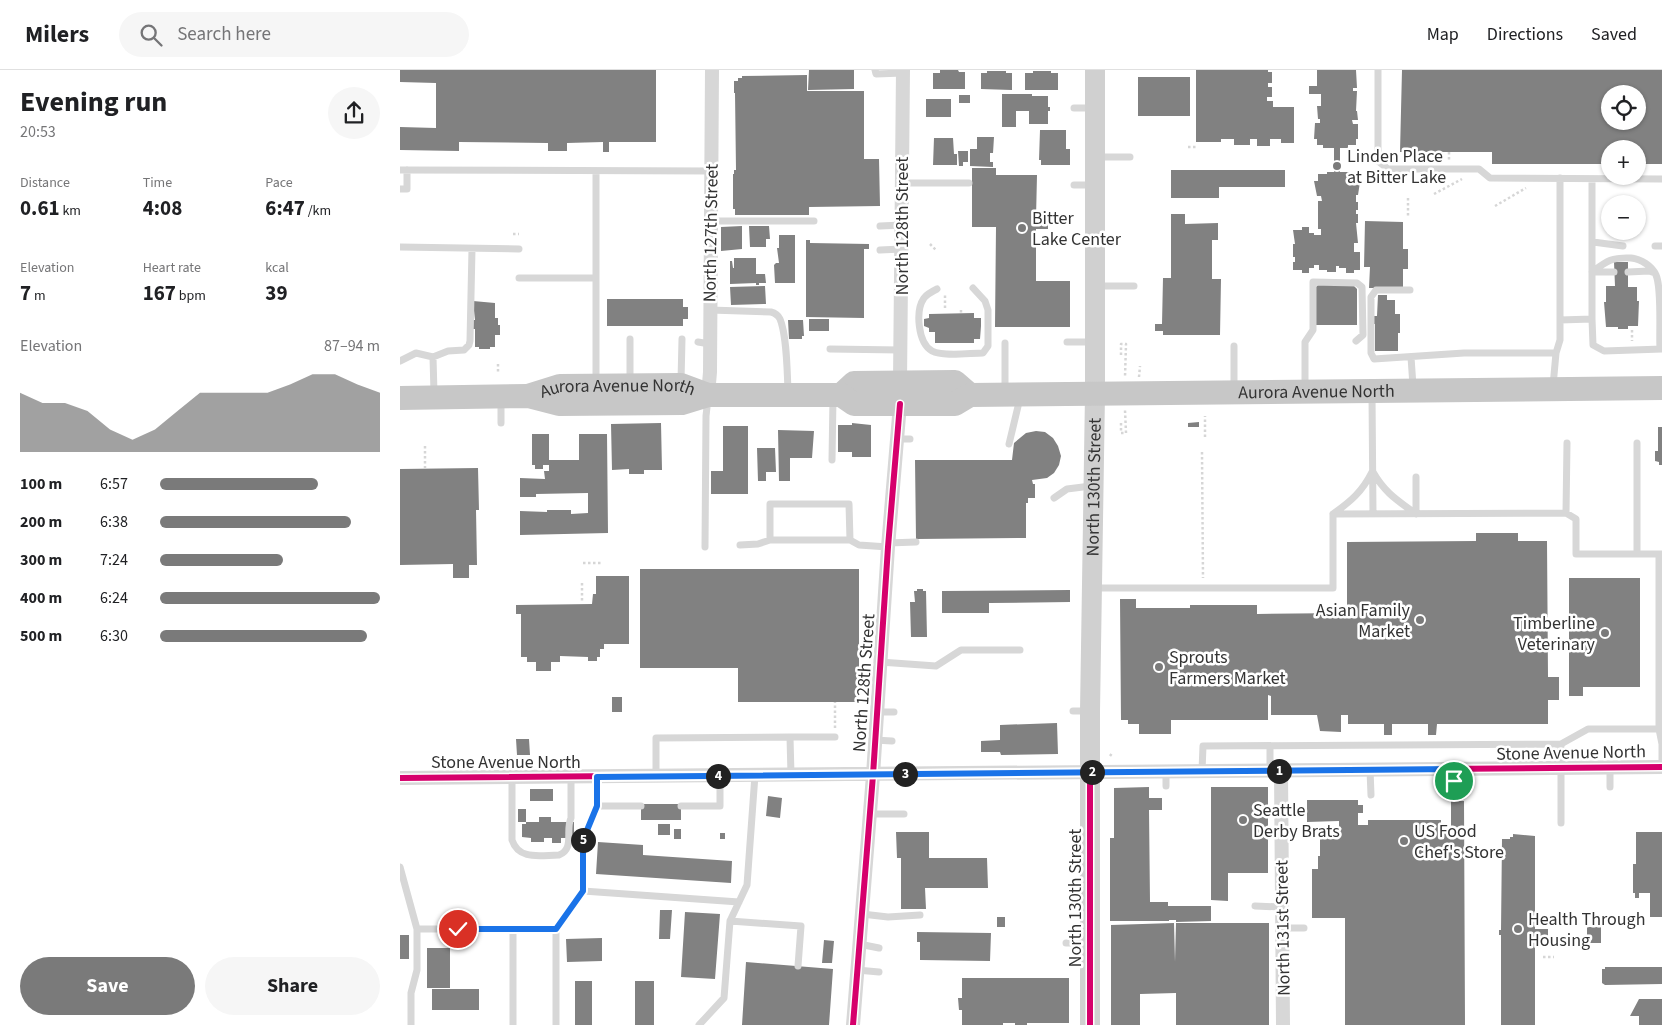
<!DOCTYPE html>
<html lang="en">
<head>
<meta charset="utf-8">
<style>
	body { margin:0; font-family:"Source Sans 3",sans-serif; background:#f6f6f6; color:#202124; height:100vh; display:flex; flex-direction:column; font-size:19px; white-space:nowrap }
	* { box-sizing:border-box; margin:0 }
	p { font-size:16px; color:#757577 }
	.icon { flex:none; width:28px; height:28px; fill:none; stroke:currentColor; stroke-width:2; stroke-linecap:round; stroke-linejoin:round }
	.map { position:relative; flex:1; overflow:hidden }
	.sheet { display:flex; flex-direction:column; background:#fff; width:400px }
	.sheet>* { flex:none }
	.fabs { position:absolute; left:1201px; top:15px; display:grid; gap:10px }
	.fabs a { display:grid; place-items:center; width:45px; height:45px; border-radius:50%; background:#fff; box-shadow:0 1px 4px #0004; font-size:25px }
	.pin { position:absolute; display:grid; place-items:center; width:42px; height:42px; color:#fff; margin:-21px; border:2px solid #fff; border-radius:50%; box-shadow:0 1px 5px #0007 }
	.km { position:absolute; width:25px; height:25px; margin:-12px; border-radius:50%; background:#222; color:#fff; font-size:14px; line-height:25px; text-align:center }
	.round { display:grid; place-items:center; flex:none; width:52px; height:52px; border-radius:26px; background:#f6f6f6 }
	.overview { display:flex; align-items:center; justify-content:space-between; height:85px; padding:0 20px }
	h1 { font-size:28px; font-weight:700; line-height:38px }
	.metrics { display:grid; grid-template-columns:repeat(3,1fr); gap:8px; height:85px; padding:5px 20px }
	.metrics div { display:grid; align-content:center }
	.metrics b { font-size:21px; font-weight:700 }
	.metrics small { font-size:14px; font-weight:400 }
	.metrics p { font-size:14px }
	.chart { height:140px; padding:10px 20px }
	.chart p { display:flex; justify-content:space-between }
	.chart svg { width:100%; height:90px; margin-top:5px; fill:#7a7a7a; opacity:.7 }
	.action { display:flex; gap:10px; margin-top:auto; padding:10px 20px }
	.action a { flex:1; height:58px; border-radius:30px; background:#7a7a7a; color:#fff; font-size:20px; font-weight:700; line-height:58px; text-align:center }
	.action a+a { background:#f6f6f6; color:#202124 }
	ul { padding:0 20px; list-style:none; font-size:16px }
	li { display:grid; grid-template-columns:80px 60px 1fr; align-items:center; height:38px }
	li i { height:12px; border-radius:6px; background:#7a7a7a }
	header { display:flex; align-items:center; gap:30px; box-sizing:border-box; height:70px; padding:0 25px; background:#fff; border-bottom:1px solid #e0e0e0 }
	header strong { font-size:24px }
	nav { display:flex; gap:28px; margin-inline-start:auto; font-size:18px }
	.search { width:350px; height:45px; background:#f6f6f6; display:flex; align-items:center; gap:12px; box-sizing:border-box; padding:0 18px; border-radius:28px; color:#757577; font-size:19px }
	main { display:flex; flex:1; min-height:0 }
	.map>svg:first-child { display:block }
</style>
</head>
<body>
<header>
<strong>Milers</strong>
<div class="search"><svg class="icon" aria-label="search" viewBox="0 0 24 24"><circle cx="10" cy="10" r="6"/><path d="M15 15l6 6"/></svg>Search here</div>
<nav><a>Map</a><a>Directions</a><a>Saved</a></nav>
</header>
<main>
<section class="sheet">
<div class="overview"><div><h1>Evening run</h1><p>20:53</p></div><a class="round"><svg class="icon" aria-label="share" viewBox="0 0 24 24"><path d="M12 15V3M7 8l5-5 5 5M5 13v7h14v-7"/></svg></a></div>
<div class="metrics">
<div><p>Distance</p><b>0.61<small> km</small></b></div>
<div><p>Time</p><b>4:08</b></div>
<div><p>Pace</p><b>6:47<small> /km</small></b></div>
</div>
<div class="metrics">
<div><p>Elevation</p><b>7<small> m</small></b></div>
<div><p>Heart rate</p><b>167<small> bpm</small></b></div>
<div><p>kcal</p><b>39</b></div>
</div>
<div class="chart"><p><span>Elevation</span>87–94 m</p>
<svg viewBox="0 0 160 44" preserveAspectRatio="none"><path d="M0 44V15L10 20L20 20L30 24L40 33L50 38L60 33L70 24L80 15L90 15L100 15L110 15L120 11L130 6L140 6L150 11L160 15V44z"/></svg>
</div>
<ul>
<li><b>100 m</b>6:57<i style="width:72%"></i></li>
<li><b>200 m</b>6:38<i style="width:87%"></i></li>
<li><b>300 m</b>7:24<i style="width:56%"></i></li>
<li><b>400 m</b>6:24<i style="width:100%"></i></li>
<li><b>500 m</b>6:30<i style="width:94%"></i></li>
</ul>
<div class="action"><a>Save</a><a>Share</a></div>
</section>
<div class="map">
<svg width="1262" height="955" viewBox="0 0 1262 955">
	<rect width="100%" height="100%" fill="#fff"/>
	<path fill="#818181" fill-rule="evenodd" d="M0,0H256V72H209V82H203V72L167,73V81H148V73L59,72V81L0,80V57L36,58V13L0,12Z
		M409,0H454V19L408,20Z
		M540,0H558L559,2H565V19H533V3H540Z
		M796,0H868V2H872V13H868V17H872V27H867V31H873V37H894V73H881V69H870V76H857V69H850V75H834V69H821V72H796Z
		M917,0H956L957,18H953V21H957L956,41H957L958,50H952L953,54H958V69H956V75H948V78H940V102H949V105H957V112H960L958,125H956V132H958V140H956V144H958V153H956L958,173H954V182H960V200H954V203H946V198H939V196H936V202H927V200H919V195H914V198H909V203H902V200H893V192H895V187H893V174H895L893,160H902V157H909V163H914V165H921V159H918V131H922L921,126H917L914,111H918V104H927V102H934V78H923V75H917V69H914L915,53H920V49H918L917,36H921V24H909V16H917Z
		M1002,0H1262V94H1238V79H1210V94H1092V82H1000ZM1210,24H1238V51H1210Z
		M587,1H606V3H612V20L581,19V3H587Z
		M633,1H651V3H658V20H625V3H633Z
		M407,5V21H464V89H479L480,136L409,137V145H335V139H333V104H334V100H336L335,23H334V11H338V8H342V6Z
		M738,7H790V46H738Z
		M602,24H632V26H648V37H650V41H648V54H629V41H616V57H602Z
		M559,25H570V33H559Z
		M526,29H551V47H526Z
		M640,60H666V79H670V95H641V90H639Z
		M577,67H594L593,83H590V92H593V97L570,96V79H577Z
		M534,68H553L554,84H557V95H533Z
		M558,81H568V92H563V96H559Z
		M572,98H596V105H637L636,148H648V159H636V211H670V257H595L596,157H572Z
		M771,100H885V117H819V128H771Z
		M771,144H785V154L818,153V170H812V209H821L820,265H763V261H755V254H762L763,208H771Z
		M965,151L1003,152V179H1008V199H1003V218H969L970,197H964Z
		M342,156V179L321,181V157Z
		M349,156H369L370,169H366V177H350Z
		M379,165H395V213H375L374,195L376,193H379L377,178H379Z
		M406,170H410V173L469,174V179H464V248L406,247Z
		M334,188H356V204H365L366,213H359V215H356V213L330,214V191H332L333,198H334Z
		M1214,192H1228V217H1237V231H1239L1238,256H1228V259H1218V257H1206L1204,232H1206V216H1215Z
		M918,215H953L957,219V255H915L914,219Z
		M365,216L366,234L331,235L330,217Z
		M978,225H987V230H995V244H1000V263H998V281H975V254H973V246H977Z
		M207,229H283V237H288V249H283V256H207Z
		M73,231L95,233V248H98V255H100V265H95V277H90V279H79V277H75V259H73V250H75Z
		M574,243V248H581V256L580,269H574V273H535V262H529V258L524,256V249L529,248V244Z
		M409,249H429V261H409Z
		M388,250H403L404,266H402V269H389Z
		M799,352V357H788V353Z
		M261,353L262,400H244V404H229V399L212,400L211,354Z
		M452,353L471,355V387H452V382H438V355H452Z
		M323,356H348V424H311V401H323Z
		M1258,357H1262V395H1259V392L1255,391V381H1258Z
		M378,360L414,361L412,388H390V411H379Z
		M636,361L645,362L653,368L658,376L661,386L659,395L654,403L647,408L632,410L633,414H635V428H628V433H626V468L516,469L515,390H612L614,373L626,363Z
		M132,364H149V390H179V364H207L208,463L120,465V441L147,442V440H171V444L188,443V423L136,424V427H120V408L145,409L144,401H149V395H143V399H135V395H132Z
		M357,378H375L376,402H366V411H358Z
		M78,398L79,440H76L77,495H69V508H53V494L0,495V399Z
		M1076,463H1118V471H1147L1148,607H1159V630H1148V654H1037L1036,665H1028V654H992V665H984V654H948V645H941V662L920,661L917,645H871V626L868,625V650H771V664H739V654H728V650H721L720,529H736V538H790V535H857V544L947,543V472L1076,471Z
		M240,499H459V632H338V598H240Z
		M196,506H229V574H204V579H200V587H197V591H188V587L160,586V592H151V601H136V592H127V587H121V544H116V535L192,534L193,524H196Z
		M1169,508H1240V617H1183V626H1169Z
		M517,519H523V521H526L527,567H511L510,532H515L514,521H517Z
		M670,520V532L589,533V543H542V521Z
		M212,627H222V642H212Z
		M657,653L658,684L601,685L600,682H581V671L600,670V655Z
		M116,669H129L130,685H117Z
		M749,717V728H762V740H749L750,832H768V836H811V851L776,852V850H769V851H710V768H714V718Z
		M811,717H868V803H828V831L811,830Z
		M130,719H153V731H130Z
		M368,726L382,728L380,748L366,746Z
		M907,730H958V735H963V743H958V755H968V750H1041V756H1051V731H1064L1065,955H945V848H912V799H918V786H920V756H939V751L907,752Z
		M241,734H281V750H241Z
		M118,739H126V752H118Z
		M139,747H151V752H174V768H161V773H152V768H144V772H131V768L122,767V754H126V752H139Z
		M258,754H270V765H258Z
		M274,759H281V769H274Z
		M496,762H529V788H587L588,818H525L526,839H501V788H497Z
		M1236,762H1262V847H1250V823H1239V828H1235V823H1233V794H1236Z
		M320,763H325V769H320Z
		M1113,764L1135,766V859H1148V876H1135V955H1101V865H1099V860H1101L1102,769H1110V767H1113Z
		M198,772L243,775V785L332,791L331,813L196,804Z
		M260,840H272L270,869H259Z
		M285,842L320,844L315,909L281,907Z
		M597,847H605V857H597Z
		M1221,849H1234V853L1221,854Z
		M774,853L775,892L776,853H869V955H776V923L740,924V955H711V855Z
		M1187,857H1201V873H1187Z
		M517,862L591,863L590,891L520,890V872H517Z
		M0,865H9V889H0Z
		M202,868V891L167,892L166,869Z
		M424,870L434,871L432,893H422Z
		M27,878H50V918H27Z
		M346,892L433,899L429,955H342Z
		M1205,897H1262V914L1205,915L1202,913V899H1205Z
		M562,908H669V953H627V955H615V953H603V955H562V940H559L558,928H562Z
		M175,911H192V955H175Z
		M235,911H254V955H235Z
		M32,919H79V940H32Z
		M1239,929H1262V955H1239V946H1230Z"/>
	<g fill="none" stroke-linecap="round" stroke-linejoin="round">
		<path stroke="#d6d6d6" stroke-width="2.5" stroke-dasharray="2.5 2.5" stroke-linecap="butt" d="M788,77H796
			M1049,82V90
			M988,85H999
			M1034,124L1062,109
			M1008,128V146
			M1095,136L1126,118
			M113,164H119
			M530,174L537,181
			M545,238V224
			M561,240V243
			M1232,260V271
			M721,285V274H726L725,307
			M98,294V302
			M739,307L740,296
			M721,353V363H726L725,340
			M805,367V346
			M25,376V399
			M802,382L803,508
			M183,493H201
			M182,513V532
			M435,658V632
			M710,686L713,682
			M1143,887H1154"/>
		<path stroke="#d7d7d7" stroke-width="7" d="M475,0L476,4L503,3
			M978,0V91L988,99H1079L1090,108L1262,109
			M674,38H694
			M697,87H730
			M0,100L312,101
			M1192,109V249
			M502,113H569
			M674,115H695
			M0,119H7V100
			M311,151H414
			M480,156L502,155
			M1193,172L1223,176
			M1255,176H1262
			M0,177L119,179
			M480,180L502,179
			M1192,202C1207,191 1212,187 1231,188C1241,189 1252,196 1256,205C1262,219 1259,262 1260,279
			M1192,202H1214
			M1228,202L1249,201L1255,203
			M119,208H196
			M697,216H734
			M537,219C533,221 527,224 524,228C515,241 518,273 532,281C543,287 570,283 583,283L588,276V240L585,231L573,218
			M1010,220H976L971,227V283L974,289L1064,283H1156
			M310,240L371,242C375,243 378,245 380,249C387,266 387,301 388,320
			M1160,250L1192,249L1193,275L1204,281L1262,279
			M230,269V313
			M298,272L310,274
			M667,272H694
			M605,273V320
			M834,276V318
			M430,279L500,280
			M33,287L34,323
			M1011,287L1013,316
			M0,291L16,283L33,287L48,281L64,280L69,275L70,271L72,179
			M281,311L282,269
			M196,313V101
			M1153,316L1156,283L1160,270V108
			M905,319V272L913,260V212L957,213L962,217L963,265L956,271
			M972,325L973,444
			M101,353V329
			M498,369H510
			M1237,373V484
			M609,374L620,328
			M432,390L433,328
			M973,402C985,423 997,430 1016,444
			M1016,407V444
			M654,428L667,419L691,416
			M1166,443L1167,373
			M933,444L1166,443L1176,449V484H1262
			M933,444C951,431 962,422 972,402
			M450,470L449,434H370V470H450L459,475L488,477
			M488,473L516,472
			M340,475L358,474L370,470
			M305,477L306,346L308,328
			M1259,484V659L1262,674V697
			M692,518H933V444
			M480,592L536,596L561,580H620
			M673,641H688
			M477,642H494
			M390,667H435
			M475,670L492,671
			M870,676V701
			M1210,698V717
			M970,700L971,725
			M802,701L803,676L1161,674L1188,659H1259
			M256,706V668L390,667L391,705
			M112,707V770C119,791 141,785 159,785C175,779 165,760 171,748V707
			M197,707V736H241
			M766,716V701
			M1054,725V699
			M281,736H320V706
			M470,744H504
			M1161,753V674
			M0,797L17,859V900L11,923V955
			M183,821V770L197,736
			M855,836L882,837
			M462,844L488,847L520,845
			M330,851L401,856L398,896
			M883,858H904
			M17,859H156V955
			M113,859V955
			M156,859L183,821L339,832
			M666,873H688
			M459,874L479,878
			M457,900L479,902
			M299,955L324,928L330,851L347,815L355,705"/>
		<path stroke="#d7d7d7" stroke-width="14" d="M500,312L503,0
			M308,325L310,302L312,0
			M881,701L883,955
			M0,708L1262,697
			M453,955L473,705L488,477L500,334"/>
		<path stroke="#d0d0d0" stroke-width="20" id="s1" d="M690,955V641L695,324V0"/>
		<g stroke="#c7c7c7" stroke-width="24">
			<path d="M441,325L454,313L555,312L570,325"/>
			<path id="s2" d="M128,326L160,316L281,315L308,325"/>
			<path id="s3" d="M0,328L128,326L159,334L282,333L308,325H441L454,334H555L570,325L1262,318"/>
		</g>
		<defs>
			<path id="cycleway" d="M0,708L1262,697
				M453,955L473,705L488,477L500,334
				M690,955V702"/>
		</defs>
		<use href="#cycleway" stroke="#fff" stroke-width="9"/>
		<use href="#cycleway" stroke="#d6006c" stroke-width="6"/>
	</g>
	<g fill="none" stroke-linecap="round" stroke-linejoin="round">
		<defs>
			<path id="route" d="M58,859H156L183,821V770L197,736V707L1054,699V711"/>
		</defs>
		<use href="#route" stroke="#fff" stroke-width="10"/>
		<use href="#route" stroke="#1a73e8" stroke-width="6"/>
	</g>
	<g fill="#7a7a7a" stroke="#fff" stroke-width="2">
		<circle cx="937" cy="96" r="5"/>
		<circle cx="622" cy="158" r="5"/>
		<circle cx="1020" cy="550" r="5"/>
		<circle cx="1205" cy="563" r="5"/>
		<circle cx="759" cy="597" r="5"/>
		<circle cx="843" cy="750" r="5"/>
		<circle cx="1004" cy="771" r="5"/>
		<circle cx="1118" cy="859" r="5"/>
	</g>
	<g text-anchor="middle" dominant-baseline="central" stroke-width="5" stroke-linejoin="round" paint-order="stroke">
		<g font-size="18" fill="#333" stroke="#fff" text-anchor="start">
			<text x="947" y="86">Linden Place<tspan x="947" dy="21">at Bitter Lake</tspan></text>
			<text x="632" y="148">Bitter<tspan x="632" dy="21">Lake Center</tspan></text>
			<text x="1010" y="540" text-anchor="end">Asian Family<tspan x="1010" dy="21">Market</tspan></text>
			<text x="1195" y="553" text-anchor="end">Timberline<tspan x="1195" dy="21">Veterinary</tspan></text>
			<text x="769" y="587">Sprouts<tspan x="769" dy="21">Farmers Market</tspan></text>
			<text x="853" y="740">Seattle<tspan x="853" dy="21">Derby Brats</tspan></text>
			<text x="1014" y="761">US Food<tspan x="1014" dy="21">Chef's Store</tspan></text>
			<text x="1128" y="849">Health Through<tspan x="1128" dy="21">Housing</tspan></text>
		</g>
		<g font-size="18" fill="#333" stroke="#fff">
			<text transform="translate(502 156) rotate(-90)">North 128th Street</text>
			<text transform="translate(311 163) rotate(-89)">North 127th Street</text>
			<text stroke="none"><textPath href="#s3" startOffset="924">Aurora Avenue North</textPath></text>
			<text stroke="none"><textPath href="#s2" startOffset="91">Aurora Avenue North</textPath></text>
			<text stroke="none"><textPath href="#s1" startOffset="538">North 130th Street</textPath></text>
			<text transform="translate(464 613) rotate(-86)">North 128th Street</text>
			<text transform="translate(1171 683) rotate(-1)">Stone Avenue North</text>
			<text x="106" y="692">Stone Avenue North</text>
			<text transform="translate(675 828) rotate(-90)">North 130th Street</text>
			<text transform="translate(883 858) rotate(-91)">North 131st Street</text>
		</g>
	</g>
</svg>
<div class="fabs">
<a><svg class="icon" aria-label="locate" viewBox="0 0 24 24"><circle cx="12" cy="12" r="6"/><path d="M12 2v4M12 18v4M2 12h4M18 12h4"/></svg></a>
<a>+</a>
<a>−</a>
</div>
<div class="pin" style="left:1054px;top:711px;background:#1e9e55"><svg class="icon" aria-label="arrive" viewBox="0 0 24 24"><path d="M6 21V4h12l-3 4 3 4H6"/></svg></div>
<div class="pin" style="left:58px;top:859px;background:#d93025"><svg class="icon" aria-label="check" viewBox="0 0 24 24"><path d="M5 12l5 5 9-10"/></svg></div>
<b class="km" style="left:879px;top:701px">1</b>
<b class="km" style="left:692px;top:702px">2</b>
<b class="km" style="left:505px;top:704px">3</b>
<b class="km" style="left:318px;top:706px">4</b>
<b class="km" style="left:183px;top:770px">5</b>
</div>
</main>
</body>
</html>
